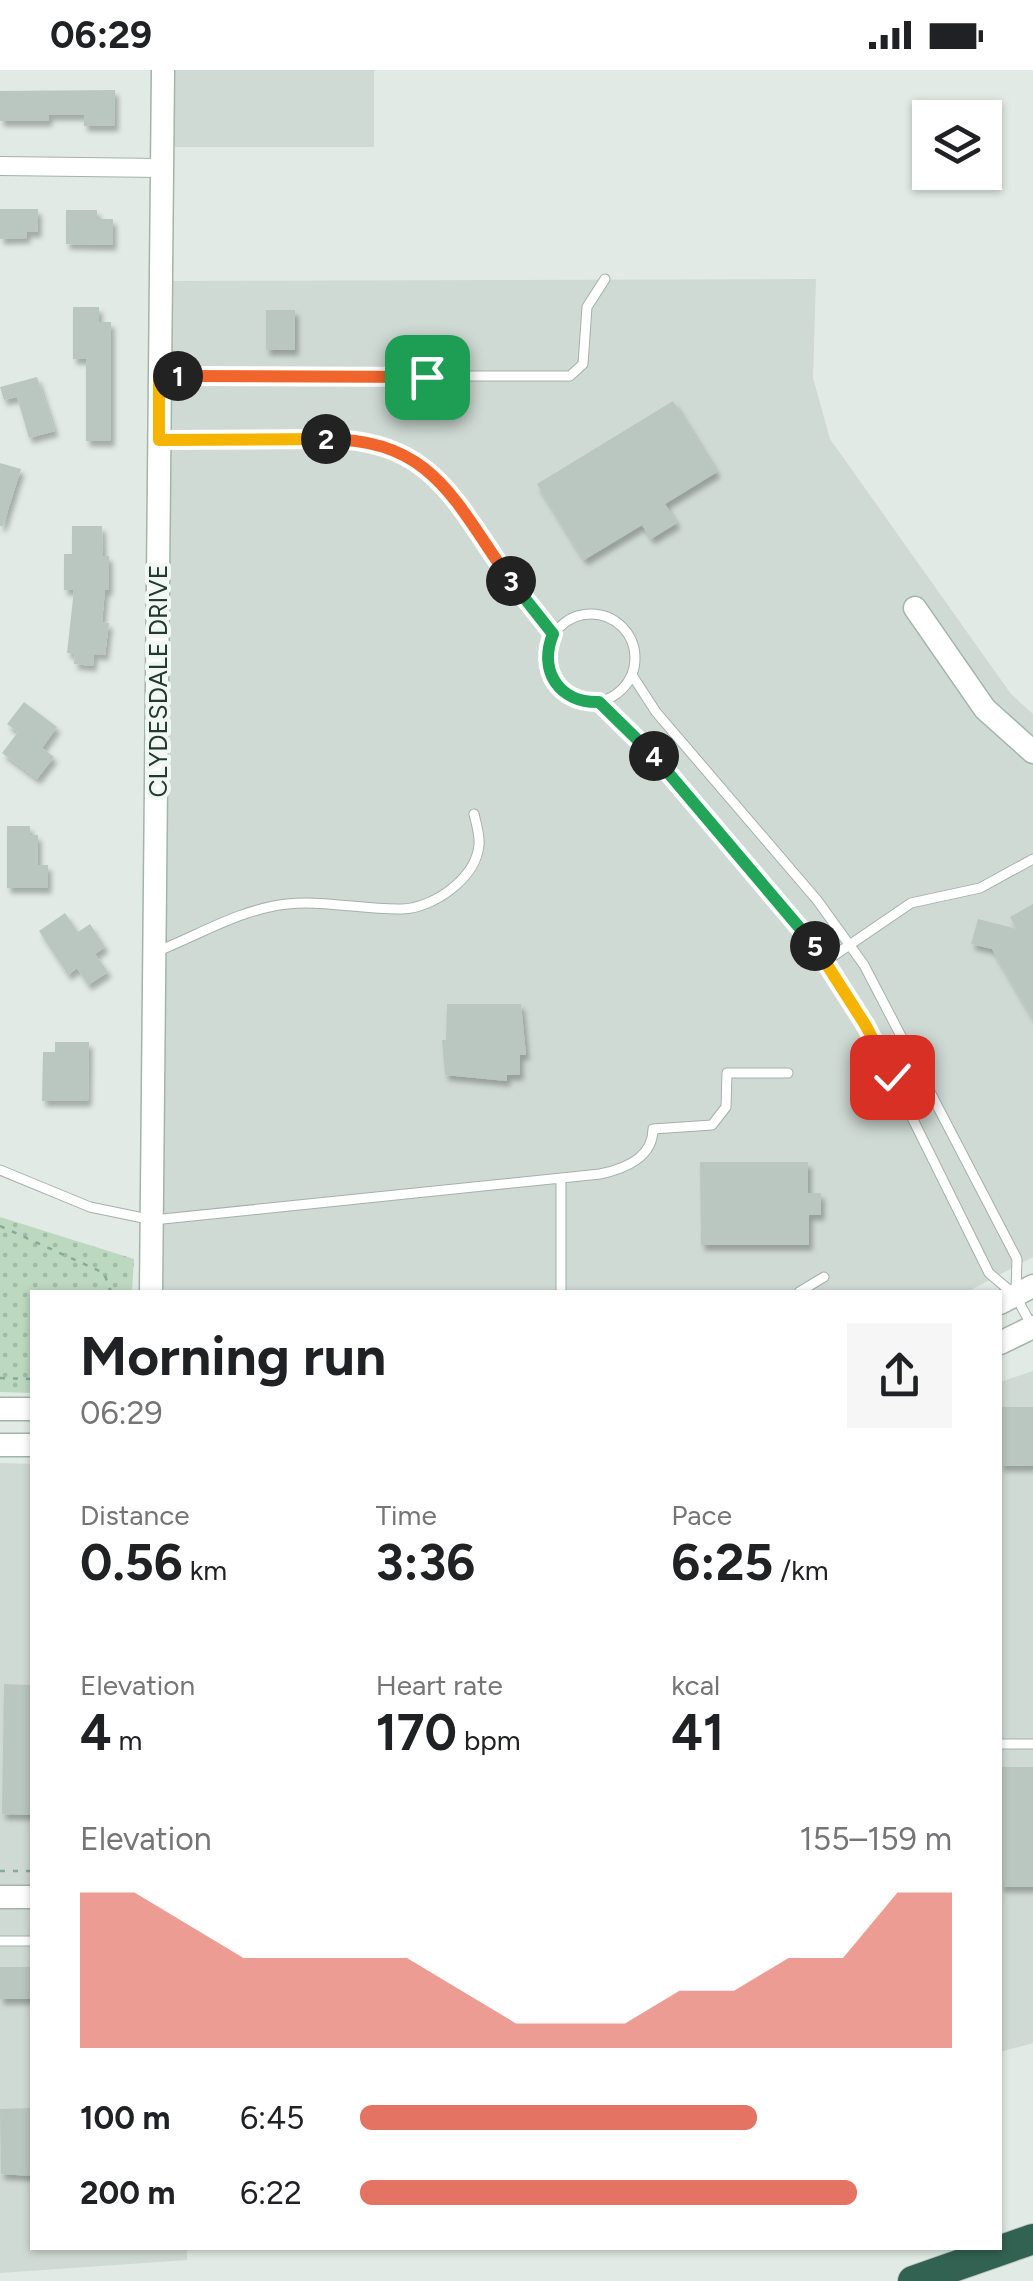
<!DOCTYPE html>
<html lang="en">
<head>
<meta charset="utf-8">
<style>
	body { margin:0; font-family:Figtree,sans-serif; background:#f6f6f6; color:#202124; height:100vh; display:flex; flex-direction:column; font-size:38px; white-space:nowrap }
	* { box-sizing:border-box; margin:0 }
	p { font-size:32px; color:#757577 }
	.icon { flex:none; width:55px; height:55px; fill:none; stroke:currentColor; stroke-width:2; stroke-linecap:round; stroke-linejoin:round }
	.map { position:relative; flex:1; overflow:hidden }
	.side { position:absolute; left:30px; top:1220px; width:972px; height:960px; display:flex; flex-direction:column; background:#fff; border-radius:0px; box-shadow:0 2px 8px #0004 }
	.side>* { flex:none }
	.fabs { position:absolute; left:912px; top:30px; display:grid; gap:20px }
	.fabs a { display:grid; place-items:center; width:90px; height:90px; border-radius:0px; background:#fff; box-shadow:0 2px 8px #0004; font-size:50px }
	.pin { position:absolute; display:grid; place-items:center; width:85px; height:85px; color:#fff; margin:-42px; border-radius:20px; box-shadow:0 5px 15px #0006 }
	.km { position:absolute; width:50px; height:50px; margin:-25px; border-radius:50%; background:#222; color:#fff; font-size:28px; line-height:50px; text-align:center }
	.round { display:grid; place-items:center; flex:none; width:105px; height:105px; border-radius:0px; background:#f6f6f6 }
	.summary { display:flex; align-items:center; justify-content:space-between; height:170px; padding:0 50px }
	h1 { font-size:55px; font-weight:700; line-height:75px }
	.metrics { display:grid; grid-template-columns:repeat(3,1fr); gap:15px; height:170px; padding:10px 50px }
	.metrics div { display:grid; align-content:center }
	.metrics b { font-size:50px; font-weight:700 }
	.metrics small { font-size:28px; font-weight:400 }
	.metrics p { font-size:28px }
	.chart { height:280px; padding:20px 50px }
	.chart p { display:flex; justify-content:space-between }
	.chart svg { width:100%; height:180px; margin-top:10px; fill:#e57364; opacity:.7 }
	ul { padding:0 50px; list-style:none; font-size:32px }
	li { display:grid; grid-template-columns:160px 120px 1fr; align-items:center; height:75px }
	li i { height:25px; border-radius:12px; background:#e57364 }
	.status { display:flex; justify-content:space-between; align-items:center; height:70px; padding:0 50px; background:#fff; direction:ltr }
	.status svg { height:28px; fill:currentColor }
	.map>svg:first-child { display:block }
</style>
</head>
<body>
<div class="status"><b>06:29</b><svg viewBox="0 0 49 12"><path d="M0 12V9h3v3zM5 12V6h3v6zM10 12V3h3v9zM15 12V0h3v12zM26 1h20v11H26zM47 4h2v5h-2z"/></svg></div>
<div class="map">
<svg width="1033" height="2211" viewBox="0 0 1033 2211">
	<defs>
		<pattern id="park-dots" width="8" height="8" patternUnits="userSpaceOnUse" patternTransform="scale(2.5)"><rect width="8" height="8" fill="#bcd9c0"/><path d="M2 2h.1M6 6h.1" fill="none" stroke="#a1bba5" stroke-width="1.8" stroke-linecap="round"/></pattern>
		<filter id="shadow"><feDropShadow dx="3.5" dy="5.5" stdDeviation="2.5" flood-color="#0004"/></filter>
	</defs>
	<rect width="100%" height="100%" fill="#e1eae5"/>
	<path fill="#cfdad4" d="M174,0H374V77H174Z
		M816,209L813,308L830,369L1011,624L1033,644V1187L967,1222H160L171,211Z
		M1033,1301V1973L1000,1982V1312Z
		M0,1393L32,1394V2178H187V2190L0,2203Z"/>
	<path fill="url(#park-dots)" d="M0,1147L134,1189L132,1222H32V1323L0,1322Z"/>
	<path fill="#bac7c0" filter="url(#shadow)" d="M115,20V56H84V45H49V51H0V21Z
		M0,139H38V162H27V168L0,169Z
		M66,140H97V149H113V175L66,174Z
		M73,237H99V252H111V371H86V289H73Z
		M266,240H295V280H266Z
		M37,307L55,361L29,368L17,327L4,330L0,317Z
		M673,331L717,402L665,434L677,453L651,469L642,455L584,490L537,414Z
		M0,393L21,399L3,456H0Z
		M72,456H102L103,486H109V520H105L102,552L109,553L105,585L94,584L93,596L74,594L75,584L67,583L74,520H64V484H72Z
		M24,632L57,657L42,678L54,687L37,709L2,683L18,662L7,654Z
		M7,756H30V765H38V795H48V818H7Z
		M1033,834V949L992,879L971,874L978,849L1017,859L1010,847Z
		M65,843L78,862L90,854L105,877L95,884L108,902L88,915L77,898L68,905L39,861Z
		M447,934H521L526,985H520V1005H507V1011L445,1005L442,970H446Z
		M55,972H89L88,1031H42L43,982H55Z
		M700,1092H808V1123H821V1145H809V1175H701Z
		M1000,1337H1033V1396H1000Z
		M4,1614L32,1615V1745L2,1744Z
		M1000,1697H1033V1817H1000Z
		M0,1897H32V1929H0Z
		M32,2038V2106L1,2104L0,2039Z"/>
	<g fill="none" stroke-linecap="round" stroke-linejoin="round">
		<defs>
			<path id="lane" d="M163,306H570L583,294L587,237L605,209
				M162,369C229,369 389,350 434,405C475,456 506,519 553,564
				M547 588a44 44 0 1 1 88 0a44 44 0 1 1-88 0Z
				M632,605L656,642L817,830L864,895L1017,1189L1016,1222
				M599,632L629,657L784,837L839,911L879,981L989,1203L1015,1225L1032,1256
				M158,881C201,864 241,839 287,834C326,830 364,840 402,839C434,838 476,808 479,775C480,765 476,753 474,744
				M826,891L911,833L980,818L1033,789
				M0,1100L90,1137L153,1150L600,1104C625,1099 653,1087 653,1059L712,1055L726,1037L727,1003H788
				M561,1109V1222
				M799,1222L824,1207
				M1000,1674H1033
				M0,1871H32"/>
			<path id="street" d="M0,96L162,98"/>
			<path id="secondary" d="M915,538L985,639L1033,682
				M151,1222L163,0
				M1000,1233L1033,1216
				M1000,1273L1033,1257
				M0,1339H32
				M0,1375H32
				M0,1827H32"/>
			<path id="highway" d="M913,2211L1033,2169"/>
		</defs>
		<use href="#lane" stroke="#a4b1ab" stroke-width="11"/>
		<use href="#street" stroke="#a4b1ab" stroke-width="20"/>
		<use href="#secondary" stroke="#a1b5ab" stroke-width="25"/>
		<use href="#highway" stroke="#bdc4c1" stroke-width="32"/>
		<path stroke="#84ab9a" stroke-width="2.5" stroke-dasharray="5 8" stroke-linecap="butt" d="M0,1156L104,1203L111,1222
			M0,1308L32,1309
			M0,1801H32"/>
		<use href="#lane" stroke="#fff" stroke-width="9"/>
		<use href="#street" stroke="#fff" stroke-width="18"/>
		<use href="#secondary" stroke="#fff" stroke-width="22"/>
		<use href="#highway" stroke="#326252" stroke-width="30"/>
	</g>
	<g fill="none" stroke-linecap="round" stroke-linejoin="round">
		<defs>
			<path id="split-1" d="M178,306L427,307"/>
			<path id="split-2" d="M178,306H159V370L326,369"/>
			<path id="split-3" d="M326,369C434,369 455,433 511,511"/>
			<path id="split-4" d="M511,511L553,564C538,601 559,633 599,632L654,686"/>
			<path id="split-5" d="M654,686L815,876"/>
			<path id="split-6" d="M815,876L866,956L892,1007"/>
		</defs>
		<use href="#split-1" stroke="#fff" stroke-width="20"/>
		<use href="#split-2" stroke="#fff" stroke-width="20"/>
		<use href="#split-3" stroke="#fff" stroke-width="20"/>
		<use href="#split-4" stroke="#fff" stroke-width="20"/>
		<use href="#split-5" stroke="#fff" stroke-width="20"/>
		<use href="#split-6" stroke="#fff" stroke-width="20"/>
		<use href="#split-1" stroke="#f0652b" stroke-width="12"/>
		<use href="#split-2" stroke="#f5b400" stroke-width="12"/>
		<use href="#split-3" stroke="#f0652b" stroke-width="12"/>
		<use href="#split-4" stroke="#22a559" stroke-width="12"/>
		<use href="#split-5" stroke="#22a559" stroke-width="12"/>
		<use href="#split-6" stroke="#f5b400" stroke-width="12"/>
	</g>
	<g text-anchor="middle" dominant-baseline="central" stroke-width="8" stroke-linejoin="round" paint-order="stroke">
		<g font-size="25" fill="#233930" stroke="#f1f7f3">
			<text transform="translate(158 611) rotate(-90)">CLYDESDALE DRIVE</text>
		</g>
	</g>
</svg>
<div class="fabs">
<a><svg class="icon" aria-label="layers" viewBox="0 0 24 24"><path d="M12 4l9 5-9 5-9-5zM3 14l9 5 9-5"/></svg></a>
</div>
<div class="pin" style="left:427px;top:307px;background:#1e9e55"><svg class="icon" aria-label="arrive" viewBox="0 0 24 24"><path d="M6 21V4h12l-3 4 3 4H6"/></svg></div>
<div class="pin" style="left:892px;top:1007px;background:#d93025"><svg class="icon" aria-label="check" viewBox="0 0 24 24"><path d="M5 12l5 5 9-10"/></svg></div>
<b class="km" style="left:178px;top:306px">1</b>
<b class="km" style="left:326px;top:369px">2</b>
<b class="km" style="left:511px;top:511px">3</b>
<b class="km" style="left:654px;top:686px">4</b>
<b class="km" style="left:815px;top:876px">5</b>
<section class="side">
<div class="summary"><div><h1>Morning run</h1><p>06:29</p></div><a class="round"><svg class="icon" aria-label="share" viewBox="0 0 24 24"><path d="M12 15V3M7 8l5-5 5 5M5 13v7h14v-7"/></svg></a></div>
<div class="metrics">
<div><p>Distance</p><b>0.56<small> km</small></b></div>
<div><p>Time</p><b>3:36</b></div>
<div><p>Pace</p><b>6:25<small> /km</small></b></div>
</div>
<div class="metrics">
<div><p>Elevation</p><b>4<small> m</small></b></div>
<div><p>Heart rate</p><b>170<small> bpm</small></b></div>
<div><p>kcal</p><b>41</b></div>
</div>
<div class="chart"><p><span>Elevation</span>155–159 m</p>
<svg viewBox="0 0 160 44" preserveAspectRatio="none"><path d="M0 44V6L10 6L20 14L30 22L40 22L50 22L60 22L70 30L80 38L90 38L100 38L110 30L120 30L130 22L140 22L150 6L160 6V44z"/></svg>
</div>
<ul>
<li><b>100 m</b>6:45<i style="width:67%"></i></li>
<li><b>200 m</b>6:22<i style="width:84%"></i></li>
</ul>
</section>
</div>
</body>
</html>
